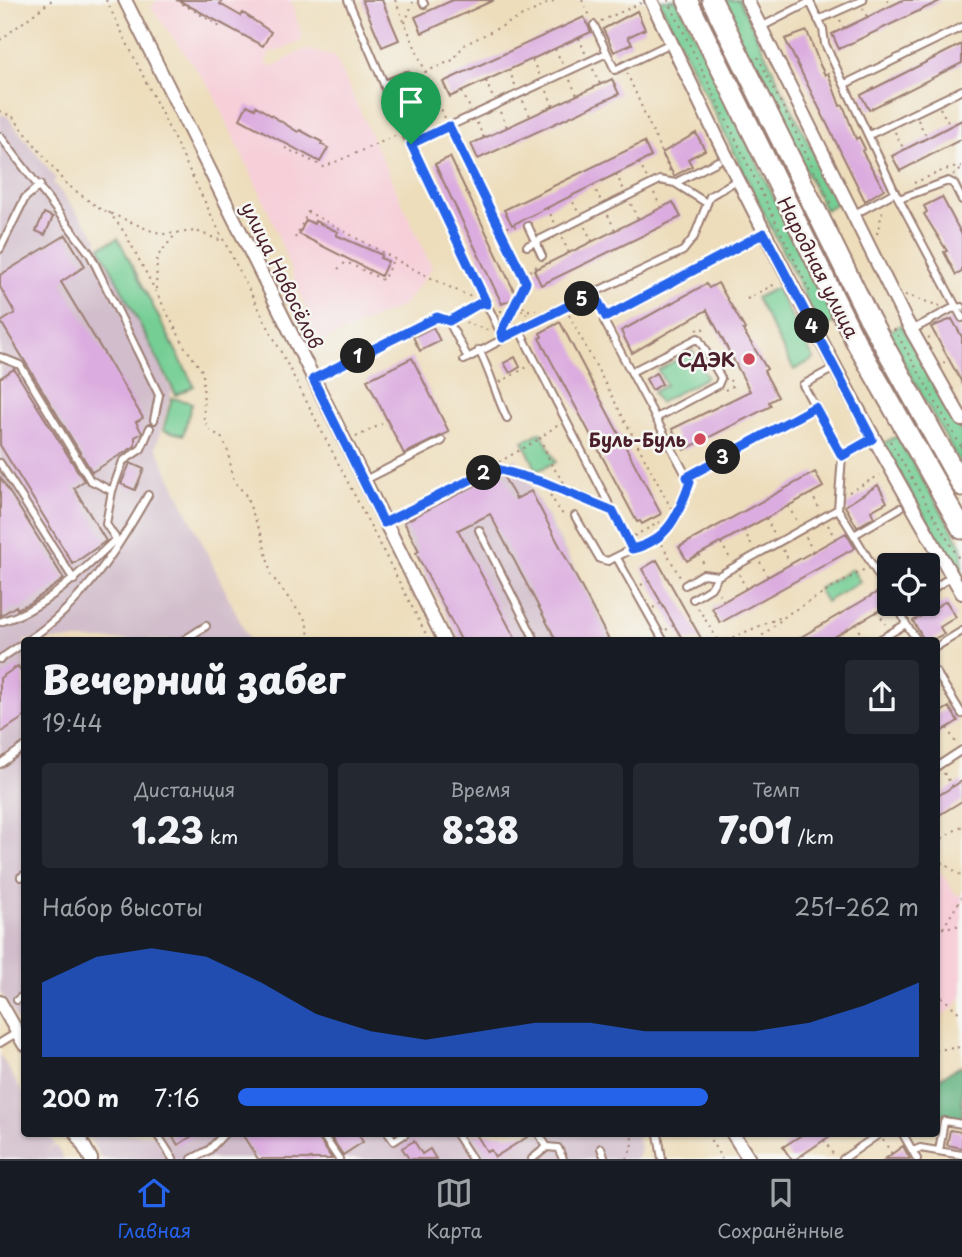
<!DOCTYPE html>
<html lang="ru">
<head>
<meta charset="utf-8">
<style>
	body { margin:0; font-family:"Playpen Sans",sans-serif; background:#242831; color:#f1f3f6; height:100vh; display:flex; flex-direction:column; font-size:26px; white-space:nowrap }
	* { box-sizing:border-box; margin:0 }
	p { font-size:23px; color:#9ea1a6 }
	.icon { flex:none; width:38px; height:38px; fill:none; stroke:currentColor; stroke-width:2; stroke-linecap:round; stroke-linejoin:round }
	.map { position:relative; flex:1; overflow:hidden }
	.sheet { position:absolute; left:21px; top:637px; width:919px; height:500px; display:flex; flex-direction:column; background:#171b24; border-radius:7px; box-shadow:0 2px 5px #0004 }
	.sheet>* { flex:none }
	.tools { position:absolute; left:877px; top:553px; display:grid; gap:14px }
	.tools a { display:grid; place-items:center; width:63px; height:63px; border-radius:7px; background:#171b24; box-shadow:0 2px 5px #0004; font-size:35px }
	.pin { position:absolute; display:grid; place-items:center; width:60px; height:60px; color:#fff; margin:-72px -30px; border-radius:50% 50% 50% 0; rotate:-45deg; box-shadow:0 0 7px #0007 }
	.pin .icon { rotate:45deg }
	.km { position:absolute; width:35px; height:35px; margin:-18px; border-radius:50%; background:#222; color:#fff; font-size:19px; line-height:35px; text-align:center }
	.round { display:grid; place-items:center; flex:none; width:74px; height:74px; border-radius:7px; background:#242831 }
	.overview { display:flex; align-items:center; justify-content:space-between; height:119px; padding:0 21px }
	h1 { font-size:38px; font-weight:800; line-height:52px }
	.figures { display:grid; grid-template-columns:repeat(3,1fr); gap:10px; height:119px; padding:7px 21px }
	.figures div { display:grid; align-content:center; border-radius:7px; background:#242831; text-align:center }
	.figures b { font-size:35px; font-weight:800 }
	.figures small { font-size:19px; font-weight:400 }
	.figures p { font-size:19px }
	.chart { height:196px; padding:14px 21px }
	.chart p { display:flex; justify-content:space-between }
	.chart svg { width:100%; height:126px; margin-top:7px; fill:#2563eb; opacity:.7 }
	ul { padding:0 21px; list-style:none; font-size:23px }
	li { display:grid; grid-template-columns:112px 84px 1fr; align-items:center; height:52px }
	li i { height:18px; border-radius:9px; background:#2563eb }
	.tabs { display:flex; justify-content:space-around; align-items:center; height:98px; border-top:2px solid #363941; background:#171b24; font-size:19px; color:#9ea1a6 }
	.tabs a { display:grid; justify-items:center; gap:4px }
	.tabs .current { color:#2563eb }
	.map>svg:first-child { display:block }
</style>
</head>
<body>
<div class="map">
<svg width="962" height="1159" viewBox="0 0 962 1159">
	<rect width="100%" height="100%" fill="#f6f6f2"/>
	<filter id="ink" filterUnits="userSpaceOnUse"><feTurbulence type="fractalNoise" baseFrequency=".0143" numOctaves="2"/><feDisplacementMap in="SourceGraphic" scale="14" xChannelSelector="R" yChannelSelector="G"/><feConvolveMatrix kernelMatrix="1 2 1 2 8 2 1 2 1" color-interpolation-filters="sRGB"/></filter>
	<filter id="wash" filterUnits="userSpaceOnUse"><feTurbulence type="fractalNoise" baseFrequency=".00686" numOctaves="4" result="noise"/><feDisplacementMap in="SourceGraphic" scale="28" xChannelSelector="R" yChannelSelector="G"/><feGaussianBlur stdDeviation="1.57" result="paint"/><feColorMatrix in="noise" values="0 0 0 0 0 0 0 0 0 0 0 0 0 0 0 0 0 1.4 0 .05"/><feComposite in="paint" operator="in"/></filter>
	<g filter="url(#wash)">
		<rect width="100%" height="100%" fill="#edddbb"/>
		<path fill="#f6cfd9" d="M158,0H291L303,40L275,52L272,50L265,61L272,67L305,49L335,57L432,268L403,306L319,343L269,212L212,91L151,7Z
			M936,865L957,896L962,893V995L954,1008L936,1020Z"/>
		<path fill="#d1bdcb" d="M0,114L7,116L56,179L53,182L98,238L97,241L172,391L156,447L249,640H24V1032L0,992Z
			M516,458L613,640H460L397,521Z
			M0,1055L24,1095V1134H49L55,1145L41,1154L56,1146L64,1159H0Z
			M87,1134H637L640,1148L637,1159H102Z"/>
		<path fill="#74ce94" stroke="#5f7660" stroke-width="2" d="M659,0H677L835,322L821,329Z
			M721,0H739L838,203L825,210Z
			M118,238L194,386L176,395L100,247Z
			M776,288L814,359L794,370L756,298Z
			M901,325L962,434V467L887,333Z
			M693,351L707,377L659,403L653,392L666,385L658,370Z
			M172,398L192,403L183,435L163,430Z
			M541,432L556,462L537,471L523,441Z
			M897,436L962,546V579L882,444Z
			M852,569L860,582L826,602L818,589Z"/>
		<path fill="#5fb17e" stroke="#546854" stroke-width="2" d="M962,1065V1118L936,1112V1080Z"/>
		<g id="blocks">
			<path fill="#dbacdf" d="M178,0H222L220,4L241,16L243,13L271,32L263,46Z
				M362,0H382L399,40L382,47Z
				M453,0H494L422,33L415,17Z
				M903,0H942L839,49L832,34Z
				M637,11L645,29L628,37L632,44L614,52L603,29Z
				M584,17L591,32L450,97L443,82Z
				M807,31L820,65L825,75L828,73L840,106L843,105L856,139L859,137L865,149L862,151L867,160L884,189L865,201L785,39Z
				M962,44V63L869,110L861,95Z
				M612,79L619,94L478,159L471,144Z
				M410,80L428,119L409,128L391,89Z
				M247,105L255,109L256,106L298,132L300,130L322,142L321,144L328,148L320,162L240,119Z
				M962,120V139L900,171L892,156Z
				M696,133L705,150L688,159L692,166L674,176L662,153Z
				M644,142L651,157L512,225L504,210Z
				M450,157L517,297L502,304L435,164Z
				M942,197L962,235V272L956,275L944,252L947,251L924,214L927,212L924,206Z
				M673,202L681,217L541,285L534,270Z
				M44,213L53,217L45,235L36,231Z
				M306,220L314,224L315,221L338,232L336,235L382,255L380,258L388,261L381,276L299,234Z
				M66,235L85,266L61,282L143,418L136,422L142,433L135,437V446L92,472L1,322L15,313L0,287V275Z
				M718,283L745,329L743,330L767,369L764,371L778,397L769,402L771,406L684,450L672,429L750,391L707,310L632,353L621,331L706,284L709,288Z
				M952,319L962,337V383L931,327Z
				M560,322L661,514L642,524L640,521L637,522L539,338L542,337L540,333Z
				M433,327L440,341L420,351L413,337Z
				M515,357L520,367L510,373L504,363Z
				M412,358L449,432L404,454L367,380Z
				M14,369L84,481L74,488L106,541L73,564L0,445V378Z
				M656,373L662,384L652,390L646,379Z
				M130,463L144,469L135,490L121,484Z
				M501,472L516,499L531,491L609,640H556L490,514L458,530L516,640H461L416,553L419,551L404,522Z
				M815,472L823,487L687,561L679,547Z
				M0,477L64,579L30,603L17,609L16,606L0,616Z
				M878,485L887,502L871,511L874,517L857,527L845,506Z
				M846,533L855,548L720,623L712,608Z
				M657,560L702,640H683L674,625L642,569Z
				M881,590L890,604L834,637L829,640H796Z
				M946,601L956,617L940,627L944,634L932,640H924L913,621Z
				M18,666L24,676V717L0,733V678Z
				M949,707L958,721L936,735V715Z
				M962,781V801L936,817V797Z
				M950,1130L962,1132V1148L947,1145Z
				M171,1134H195L178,1145Z
				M242,1134H316L332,1159H258Z
				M329,1134H358L363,1142L343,1155Z
				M476,1134H532L495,1157L491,1150L487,1152Z
				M803,1134H833L796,1159H791L783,1147Z
				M414,1141L422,1154L430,1149L436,1159H409L402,1148Z
				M903,1146L910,1159H885Z"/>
		</g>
	</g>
	<g filter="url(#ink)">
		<use href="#blocks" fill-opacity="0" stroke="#9c7e73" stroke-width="2"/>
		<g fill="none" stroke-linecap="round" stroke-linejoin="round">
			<defs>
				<path id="service" d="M348,0L384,84
					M422,0L424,4
					M809,0L823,29L825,44L895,192L962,318
					M818,20L863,0
					M594,25L615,70L671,43
					M761,27L810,2
					M407,75L384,84L388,100L411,144L607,53
					M845,84L962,27
					M869,135L962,90
					M0,136L90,254L159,395L154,420
					M411,144L503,338
					M675,183L705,202
					M899,199L948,181L954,184L962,200
					M853,215L895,192
					M528,226L542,256
					M527,246L660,180L675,183L718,161
					M0,249L25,198L40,185
					M519,329L632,549C669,540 679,514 690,482L687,477L815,407
					M912,330L951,309L962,307
					M479,350C491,373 496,396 507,418
					M0,357L20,365L90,480L112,491
					M464,360L559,309L683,251L694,237L710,196L737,180
					M631,372L698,338L721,378L718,385L656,418
					M313,379L437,317L449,322L467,356
					M842,456L872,439
					M0,463L74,580
					M687,477L604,321L606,317L764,233
					M365,480L442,441
					M838,509L854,535L900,508
					M575,516L600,559L608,561L632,549
					M386,522L494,468
					M479,530L535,640
					M854,535L889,593
					M617,558L663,640
					M685,585L703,574L718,576
					M928,592L952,576
					M693,599L711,588L718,576L838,509L842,456L803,385L834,368
					M0,622C47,608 81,572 116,539L106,524L112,491L123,461L141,449L150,428
					M906,624L917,640
					M28,640C82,605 117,550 148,495
					M184,640L206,626
					M879,640L906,624L900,610L910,604
					M936,647L962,631
					M0,659L24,643
					M936,672L962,714
					M0,764L24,747
					M936,767L962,750
					M21,877L24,875
					M17,1000L24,995
					M0,1043L18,1032
					M157,1134L173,1159
					M322,1134L339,1159
					M389,1134L394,1141L405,1134
					M456,1134L472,1159
					M658,1134L662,1159
					M903,1134L917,1159
					M547,1147L558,1148L563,1159
					M601,1148L605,1159
					M913,1151L920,1148L962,1155
					M939,1151L944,1121L962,1124
					M192,1159L209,1150L224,1134
					M532,1159L547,1147L539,1134
					M843,1159L879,1134"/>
				<path id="minor" d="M125,0L444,640
					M651,0C746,203 849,400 962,593
					M747,0L904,317L962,420
					M0,1002L24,1044
					M77,1134L91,1159
					M733,1134L749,1159"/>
				<path id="primary" d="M687,0L856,342L962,529
					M712,0L869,318L962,486"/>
			</defs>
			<use href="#service" stroke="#9c7e73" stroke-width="10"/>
			<use href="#minor" stroke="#9c7e73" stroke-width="16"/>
			<use href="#primary" stroke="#9c7e73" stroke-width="23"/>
			<path stroke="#9c7e73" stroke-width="2" stroke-dasharray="2 5" stroke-linecap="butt" d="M106,0L224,241L429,640
				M176,0L218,25L220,29
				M395,0L445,118
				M450,0L451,1
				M582,0L591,18
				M668,0L810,292
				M887,0L890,6
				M863,8L867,17
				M840,20L844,28
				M601,21L641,3
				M405,23L413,2
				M579,38L586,55
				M0,40L52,0
				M555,49L563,65
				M758,57L832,206
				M532,60L540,76
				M593,69L600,84
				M509,70L516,87
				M425,72L453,60L464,45L555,0
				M627,73L671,174
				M413,80L428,84
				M570,80L577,95
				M486,81L493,98
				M547,91L553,106
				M462,92L470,108
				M523,101L530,116
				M940,108L950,126
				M0,111L13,117L65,183L100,209L152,231L165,234L196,231L222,241
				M500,112L507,127
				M918,120L927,138
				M477,123L484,138
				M895,132L904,150
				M454,136L525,282
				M285,148L324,167L395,136
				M639,163L647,178
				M616,174L624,190
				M953,175L962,169
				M914,183L944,170L962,166
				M593,185L601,201
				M654,193L661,208
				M570,196L578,212
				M631,204L638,219
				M547,208L555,223
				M109,212L125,233L185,347L203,372L204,420L210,430L221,437L227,448L234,481L245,494L262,536L271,575L306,621L310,640
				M608,215L615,230
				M585,227L592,241
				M500,228L519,226
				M877,234L883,209
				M295,238L308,212C364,241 417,274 474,298
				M562,238L569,253
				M338,269L346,262L383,280L394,258
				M156,289L157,257L175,235
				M905,295L940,306
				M747,299L777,283
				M520,300L528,317
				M500,311L536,310
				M569,315L671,508
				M456,318L478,305
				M459,320L490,331
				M506,322L531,269L539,265
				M894,329L962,448
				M697,330L702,327L705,332
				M928,338L935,334
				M943,363L949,360
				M500,382L529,366
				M725,390L733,386L730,380
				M557,425L540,438L551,464L573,496
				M356,437L382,424
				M890,441L962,564
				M499,462L539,439
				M501,470L554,486L601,508
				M543,483L561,513L566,514
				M849,492L880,475
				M811,493L820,510
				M788,506L798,523
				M766,518L775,535
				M828,525L835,539
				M744,530L753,548
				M634,536L660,522
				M806,537L813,552
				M721,543L731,560
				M662,544L681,579
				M783,550L791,564
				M699,555L705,566
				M760,562L768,577
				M739,574L746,589
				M641,585L649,581
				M719,593L724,601
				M653,608L661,603
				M698,608L718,640
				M878,611L885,624
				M856,624L865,640
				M666,630L674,625
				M834,637L836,640
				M726,640L784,616
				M757,640L788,614L865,569
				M947,728L956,743
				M944,773L953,787
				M936,842L962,826
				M936,858L962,876
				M943,928L962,897
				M936,932L943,928L962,925
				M936,992L962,1015
				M936,1050L962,1047
				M707,1134L722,1159
				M824,1140L835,1157
				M883,1140L892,1154
				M803,1154L807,1159
				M627,1159L633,1144L631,1134"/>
			<use href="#service" stroke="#fff" stroke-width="6"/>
			<use href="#minor" stroke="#fff" stroke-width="12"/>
			<use href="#primary" stroke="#fff" stroke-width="19"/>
		</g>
	</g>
	<g fill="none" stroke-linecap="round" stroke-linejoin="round" filter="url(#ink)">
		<defs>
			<path id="route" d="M449,126L526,282L501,333L503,338L594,293L606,317L764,233L872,439L842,456L815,407L687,477L690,482C679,514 668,541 632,549L613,511L543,482L494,468L384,523L313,379L437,317L449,321L482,302L487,304L411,144Z"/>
		</defs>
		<use href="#route" stroke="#fff" stroke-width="14"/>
		<use href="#route" stroke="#2563eb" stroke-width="9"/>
	</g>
	<g fill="#d1495b" stroke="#f6f6f2" stroke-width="2.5">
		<circle cx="749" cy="359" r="7"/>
		<circle cx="700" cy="439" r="7"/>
	</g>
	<g text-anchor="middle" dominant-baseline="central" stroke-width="5" stroke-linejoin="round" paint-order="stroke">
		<g font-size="19" fill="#4a1f2b" stroke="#f6f6f2">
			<text transform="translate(819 267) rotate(63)">Народная улица</text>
			<text transform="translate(283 275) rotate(64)">улица Новосёлов</text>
		</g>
		<g font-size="19" font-weight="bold" fill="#4a1f2b" stroke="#f6f6f2" text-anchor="end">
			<text x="735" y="359">СДЭК</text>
			<text x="686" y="439">Буль-Буль</text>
		</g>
	</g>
</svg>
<div class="tools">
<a><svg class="icon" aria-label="locate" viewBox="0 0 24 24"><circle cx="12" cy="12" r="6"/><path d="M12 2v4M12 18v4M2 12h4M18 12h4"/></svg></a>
</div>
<div class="pin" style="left:411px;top:144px;background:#1e9e55"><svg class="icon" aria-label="arrive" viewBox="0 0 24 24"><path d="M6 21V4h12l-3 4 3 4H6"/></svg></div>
<b class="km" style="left:358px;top:356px">1</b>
<b class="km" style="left:484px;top:473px">2</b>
<b class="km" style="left:723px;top:457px">3</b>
<b class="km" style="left:812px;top:326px">4</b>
<b class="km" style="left:582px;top:299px">5</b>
<section class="sheet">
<div class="overview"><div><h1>Вечерний забег</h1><p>19:44</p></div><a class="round"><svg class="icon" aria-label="share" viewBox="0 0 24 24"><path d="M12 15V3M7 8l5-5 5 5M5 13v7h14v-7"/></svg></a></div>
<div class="figures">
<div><p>Дистанция</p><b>1.23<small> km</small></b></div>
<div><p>Время</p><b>8:38</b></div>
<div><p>Темп</p><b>7:01<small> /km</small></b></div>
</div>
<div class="chart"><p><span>Набор высоты</span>251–262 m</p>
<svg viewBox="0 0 160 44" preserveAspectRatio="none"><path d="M0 44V18L10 9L20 6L30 9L40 18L50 29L60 35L70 38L80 35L90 32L100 32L110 35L120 35L130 35L140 32L150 26L160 18V44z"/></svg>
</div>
<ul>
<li><b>200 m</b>7:16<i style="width:69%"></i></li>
</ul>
</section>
</div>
<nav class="tabs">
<a class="current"><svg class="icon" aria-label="home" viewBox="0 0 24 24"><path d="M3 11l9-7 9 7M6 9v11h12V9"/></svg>Главная</a>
<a><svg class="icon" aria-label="map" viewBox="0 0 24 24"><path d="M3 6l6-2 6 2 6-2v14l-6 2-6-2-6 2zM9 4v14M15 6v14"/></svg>Карта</a>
<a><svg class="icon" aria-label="saved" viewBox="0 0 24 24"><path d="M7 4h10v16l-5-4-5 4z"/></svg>Сохранённые</a>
</nav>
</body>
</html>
